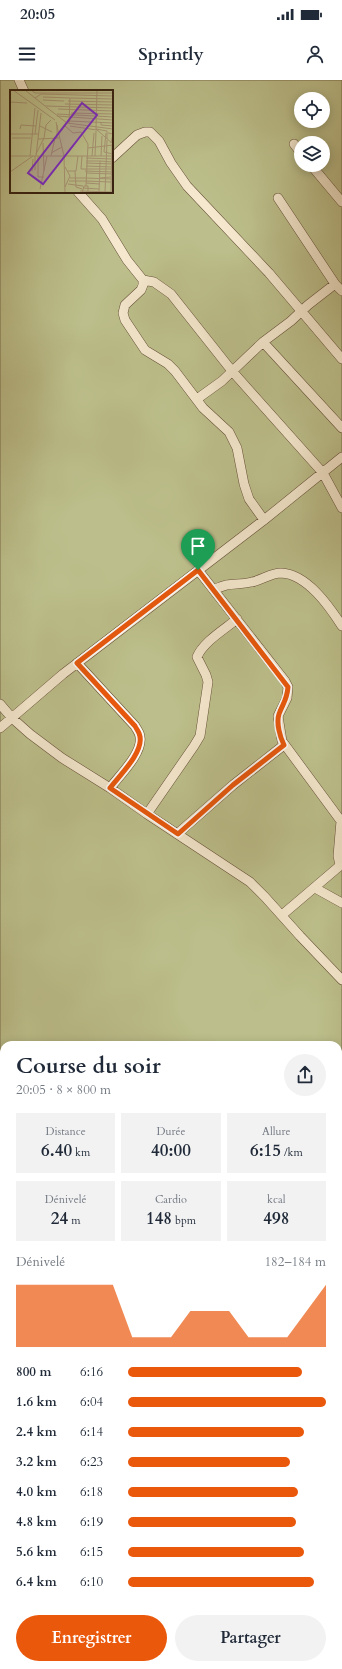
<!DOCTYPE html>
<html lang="fr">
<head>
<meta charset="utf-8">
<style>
	body { margin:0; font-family:Cardo,serif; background:#f2f2f3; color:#1f2937; height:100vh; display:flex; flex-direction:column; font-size:15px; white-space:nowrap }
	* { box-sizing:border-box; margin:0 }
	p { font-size:13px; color:#747a83 }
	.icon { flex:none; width:22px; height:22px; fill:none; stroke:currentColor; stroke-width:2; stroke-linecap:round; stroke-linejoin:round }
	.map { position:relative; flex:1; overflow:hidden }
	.drawer { position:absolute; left:0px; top:961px; width:342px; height:628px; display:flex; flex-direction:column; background:#fff; border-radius:12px 12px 0 0; box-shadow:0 2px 10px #0003 }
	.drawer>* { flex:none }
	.buttons { position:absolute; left:294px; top:12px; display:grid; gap:8px }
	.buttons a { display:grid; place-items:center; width:36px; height:36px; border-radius:50%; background:#fff; box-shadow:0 2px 10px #0003; font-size:20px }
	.pin { position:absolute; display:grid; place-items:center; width:34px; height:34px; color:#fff; margin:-41px -17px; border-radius:50% 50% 50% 0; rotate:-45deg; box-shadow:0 0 4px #0007 }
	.pin .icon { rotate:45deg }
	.round { display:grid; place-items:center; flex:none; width:42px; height:42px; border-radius:21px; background:#f2f2f3 }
	.summary { display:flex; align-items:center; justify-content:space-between; height:68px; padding:0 16px }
	h1 { font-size:22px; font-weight:700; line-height:30px }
	.metrics { display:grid; grid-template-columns:repeat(3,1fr); gap:6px; height:68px; padding:4px 16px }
	.metrics div { display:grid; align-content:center; border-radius:0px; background:#f2f2f3; text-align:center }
	.metrics b { font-size:17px; font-weight:700 }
	.metrics small { font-size:11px; font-weight:400 }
	.metrics p { font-size:11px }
	.chart { height:112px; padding:8px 16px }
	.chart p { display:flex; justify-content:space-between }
	.chart svg { width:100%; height:72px; margin-top:4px; fill:#ea580c; opacity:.7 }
	.button { display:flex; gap:8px; margin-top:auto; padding:8px 16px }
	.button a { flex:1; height:46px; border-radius:24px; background:#ea580c; color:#fff; font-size:16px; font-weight:700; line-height:46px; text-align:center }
	.button a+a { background:#f2f2f3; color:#1f2937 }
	ul { padding:0 16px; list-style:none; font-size:13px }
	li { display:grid; grid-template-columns:64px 48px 1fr; align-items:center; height:30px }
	li i { height:10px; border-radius:5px; background:#ea580c }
	.status { display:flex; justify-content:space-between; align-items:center; height:28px; padding:0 20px; background:#fff; direction:ltr }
	.status svg { height:11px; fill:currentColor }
	header { display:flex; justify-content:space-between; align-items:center; height:52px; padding:0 16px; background:#fff; font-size:18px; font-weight:700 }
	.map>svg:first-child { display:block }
</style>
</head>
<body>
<div class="status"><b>20:05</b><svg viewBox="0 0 49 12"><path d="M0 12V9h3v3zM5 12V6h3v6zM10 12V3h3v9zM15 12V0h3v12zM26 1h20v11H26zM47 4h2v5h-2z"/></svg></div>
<header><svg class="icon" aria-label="menu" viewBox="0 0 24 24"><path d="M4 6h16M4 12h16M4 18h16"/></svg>Sprintly<svg class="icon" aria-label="person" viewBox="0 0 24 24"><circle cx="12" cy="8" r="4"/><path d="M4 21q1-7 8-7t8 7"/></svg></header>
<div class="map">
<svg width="342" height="1589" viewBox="0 0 342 1589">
	<rect width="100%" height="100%" fill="#efdcb4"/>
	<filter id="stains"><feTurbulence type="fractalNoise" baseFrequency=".005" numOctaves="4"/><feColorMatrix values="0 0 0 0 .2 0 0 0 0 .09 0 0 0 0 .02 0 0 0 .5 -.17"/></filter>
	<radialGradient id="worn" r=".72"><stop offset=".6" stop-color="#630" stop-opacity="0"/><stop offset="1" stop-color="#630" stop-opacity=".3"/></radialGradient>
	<path fill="#bcbf8b" stroke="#7a704e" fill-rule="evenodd" d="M0,0H342V1589H0ZM11,11H112V112H11ZM301,19H323V41H301ZM301,63H323V85H301ZM4,965H338V1585H4Z"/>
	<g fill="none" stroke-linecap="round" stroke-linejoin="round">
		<defs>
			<path id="minor" d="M19,0L24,11
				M294,64L301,73
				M112,78L137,55L145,52H150L159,61L171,83L187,106L269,193L342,279
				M311,85L342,122
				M78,112L102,139L127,180L143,200V205L141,210L125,225L123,233L125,240L145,270L168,284L175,291L203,328L229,352L237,368L244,404L249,419L264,440
				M278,118L335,204L342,211
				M143,200L154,202L171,214L232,291L323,393L342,428
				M263,262L342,348
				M197,319L222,301L263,262L291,241L308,225L335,204
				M198,490L285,601L288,607L287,618L278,636L282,661L341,741L338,776L340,785
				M214,510C230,501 236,506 252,502C262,500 271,493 281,493C307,494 329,526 342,546
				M77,583L135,646C137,650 140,653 140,657C143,673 119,696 110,708
				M0,624L12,638L30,654L62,678L110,708L147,734L250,802L265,817L300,856L342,900
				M0,648L63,594L264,440L342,377
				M147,734L194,666L200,656L208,602L206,595L197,577C203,562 225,549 237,539
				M177,754L233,705L284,665
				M315,808L342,823
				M282,835L342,784
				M338,1083L342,1084
				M338,1100L342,1098
				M338,1134L342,1132
				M0,1143L4,1145
				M338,1176L342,1173
				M338,1192L342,1198
				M338,1240L342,1237
				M0,1279L4,1277
				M338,1306L342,1303
				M0,1326L4,1324
				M338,1361L342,1367
				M0,1387L4,1393
				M0,1420L4,1417
				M338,1436L342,1433
				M0,1486L4,1483
				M338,1503L342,1500
				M338,1520L342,1525
				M0,1553L4,1558
				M338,1568L342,1565
				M24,1585L27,1589
				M142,1585L145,1589
				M264,1585L267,1589
				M40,1589L45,1585
				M131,1589L136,1585
				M219,1589L225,1585
				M310,1589L315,1585"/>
		</defs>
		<use href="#minor" stroke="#665039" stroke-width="10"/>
		<use href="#minor" stroke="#f5e8ce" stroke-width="9"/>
		<defs>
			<path id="rail" d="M338,1118L342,1116
				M0,1307L4,1305"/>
		</defs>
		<use href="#rail" stroke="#382210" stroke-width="3.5"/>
		<use href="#rail" stroke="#f5e8ce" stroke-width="2" stroke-dasharray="6" stroke-linecap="butt"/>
	</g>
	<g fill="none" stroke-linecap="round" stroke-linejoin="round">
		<defs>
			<path id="route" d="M198,490L288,607C287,620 283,623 279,634C276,643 280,657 284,665L233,705L178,754L110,708C119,696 143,673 140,657C140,653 137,650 135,646L77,583Z"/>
		</defs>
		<use href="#route" stroke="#fff" stroke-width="8"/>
		<use href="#route" stroke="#ea580c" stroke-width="5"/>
	</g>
	<g transform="translate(10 10)">
		<rect width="103" height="103" fill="#efdcb4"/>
		<path d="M0,0H103V103H0Z" fill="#bcbf8b"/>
		<path fill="none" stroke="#a69272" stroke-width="1" d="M3,0L45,30M15,0L35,16M21,0L25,3H103M87,0L86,39L103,54M33,7L60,8L59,34M25,8L31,4L103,6M60,8L103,9M33,10L54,11M58,11L103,12M0,12L17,13M55,14L103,15M35,16L103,18M36,17L57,33L103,39M48,19L103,21M61,23L103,24M47,24L103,27M47,26L103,30M59,31L103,33M46,32L54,66L55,103M91,32V35L103,36M47,35V48M54,35L63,43L71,42L78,54L76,96M30,36L42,42M60,36L87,40M10,39L11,35L26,36M86,39L97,41V49M96,43L94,62L103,64M98,43L103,44L101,53M0,44H28M25,44L28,20M2,48H21M28,49L49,48M33,53L34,81M78,58L103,55M41,63L52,57M26,64L34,48L36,35L41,30M0,66H103M20,66L25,18M26,66L31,23M28,66V87H34M41,66L45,48M72,66L71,79H103M82,66L84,43M85,66L86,41M91,66L92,46M76,68L102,69M76,71H90M76,73L103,74M76,76L103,77M55,77L60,86L55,97M25,80V66M22,81L23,69M58,81H66L68,66M65,81L66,97L72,99M75,81L103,82M0,82L23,66M76,83L103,84M60,88H76M76,88L103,89M89,88L101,87M59,91H76M76,91L101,92M76,93L90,94M58,94L73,96M73,98L89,99M30,99L37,66M70,101L103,102M72,103L74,96H78V103M89,103L90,71L103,72M95,103L97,50M101,103L102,54"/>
		<path fill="#7b2cbf" fill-opacity="0.15" stroke="#7b2cbf" stroke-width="2" d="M72,13L87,25L33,94L18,83Z"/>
		<rect width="103" height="103" fill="none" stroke="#382210" stroke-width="2"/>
	</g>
	<rect width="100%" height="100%" filter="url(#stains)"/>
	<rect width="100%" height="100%" fill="url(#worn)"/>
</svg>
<div class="buttons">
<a><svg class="icon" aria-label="locate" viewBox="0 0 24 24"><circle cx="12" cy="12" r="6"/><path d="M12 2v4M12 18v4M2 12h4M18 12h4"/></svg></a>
<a><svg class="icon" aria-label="layers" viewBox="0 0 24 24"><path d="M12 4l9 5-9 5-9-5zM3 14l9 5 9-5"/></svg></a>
</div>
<div class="pin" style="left:198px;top:490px;background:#1e9e55"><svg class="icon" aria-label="arrive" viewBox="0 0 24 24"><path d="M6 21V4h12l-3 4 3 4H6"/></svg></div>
<section class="drawer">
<div class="summary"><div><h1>Course du soir</h1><p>20:05 · 8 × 800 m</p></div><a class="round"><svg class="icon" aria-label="share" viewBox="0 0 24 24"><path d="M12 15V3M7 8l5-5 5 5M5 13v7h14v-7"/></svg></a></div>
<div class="metrics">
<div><p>Distance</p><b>6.40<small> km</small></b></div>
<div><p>Durée</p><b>40:00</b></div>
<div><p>Allure</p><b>6:15<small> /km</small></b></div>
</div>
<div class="metrics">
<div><p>Dénivelé</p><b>24<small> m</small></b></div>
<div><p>Cardio</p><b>148<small> bpm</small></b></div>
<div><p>kcal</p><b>498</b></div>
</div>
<div class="chart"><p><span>Dénivelé</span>182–184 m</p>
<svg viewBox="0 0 160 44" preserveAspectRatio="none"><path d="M0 44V6L10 6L20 6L30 6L40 6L50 6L60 38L70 38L80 38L90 22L100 22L110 22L120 38L130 38L140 38L150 22L160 6V44z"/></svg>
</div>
<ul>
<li><b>800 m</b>6:16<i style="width:88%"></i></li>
<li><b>1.6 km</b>6:04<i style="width:100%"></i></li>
<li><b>2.4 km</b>6:14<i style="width:89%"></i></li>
<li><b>3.2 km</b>6:23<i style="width:82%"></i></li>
<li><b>4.0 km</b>6:18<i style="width:86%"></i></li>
<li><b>4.8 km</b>6:19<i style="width:85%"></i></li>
<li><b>5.6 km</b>6:15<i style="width:89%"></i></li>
<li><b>6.4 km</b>6:10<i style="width:94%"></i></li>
</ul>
<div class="button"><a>Enregistrer</a><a>Partager</a></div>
</section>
</div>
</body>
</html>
